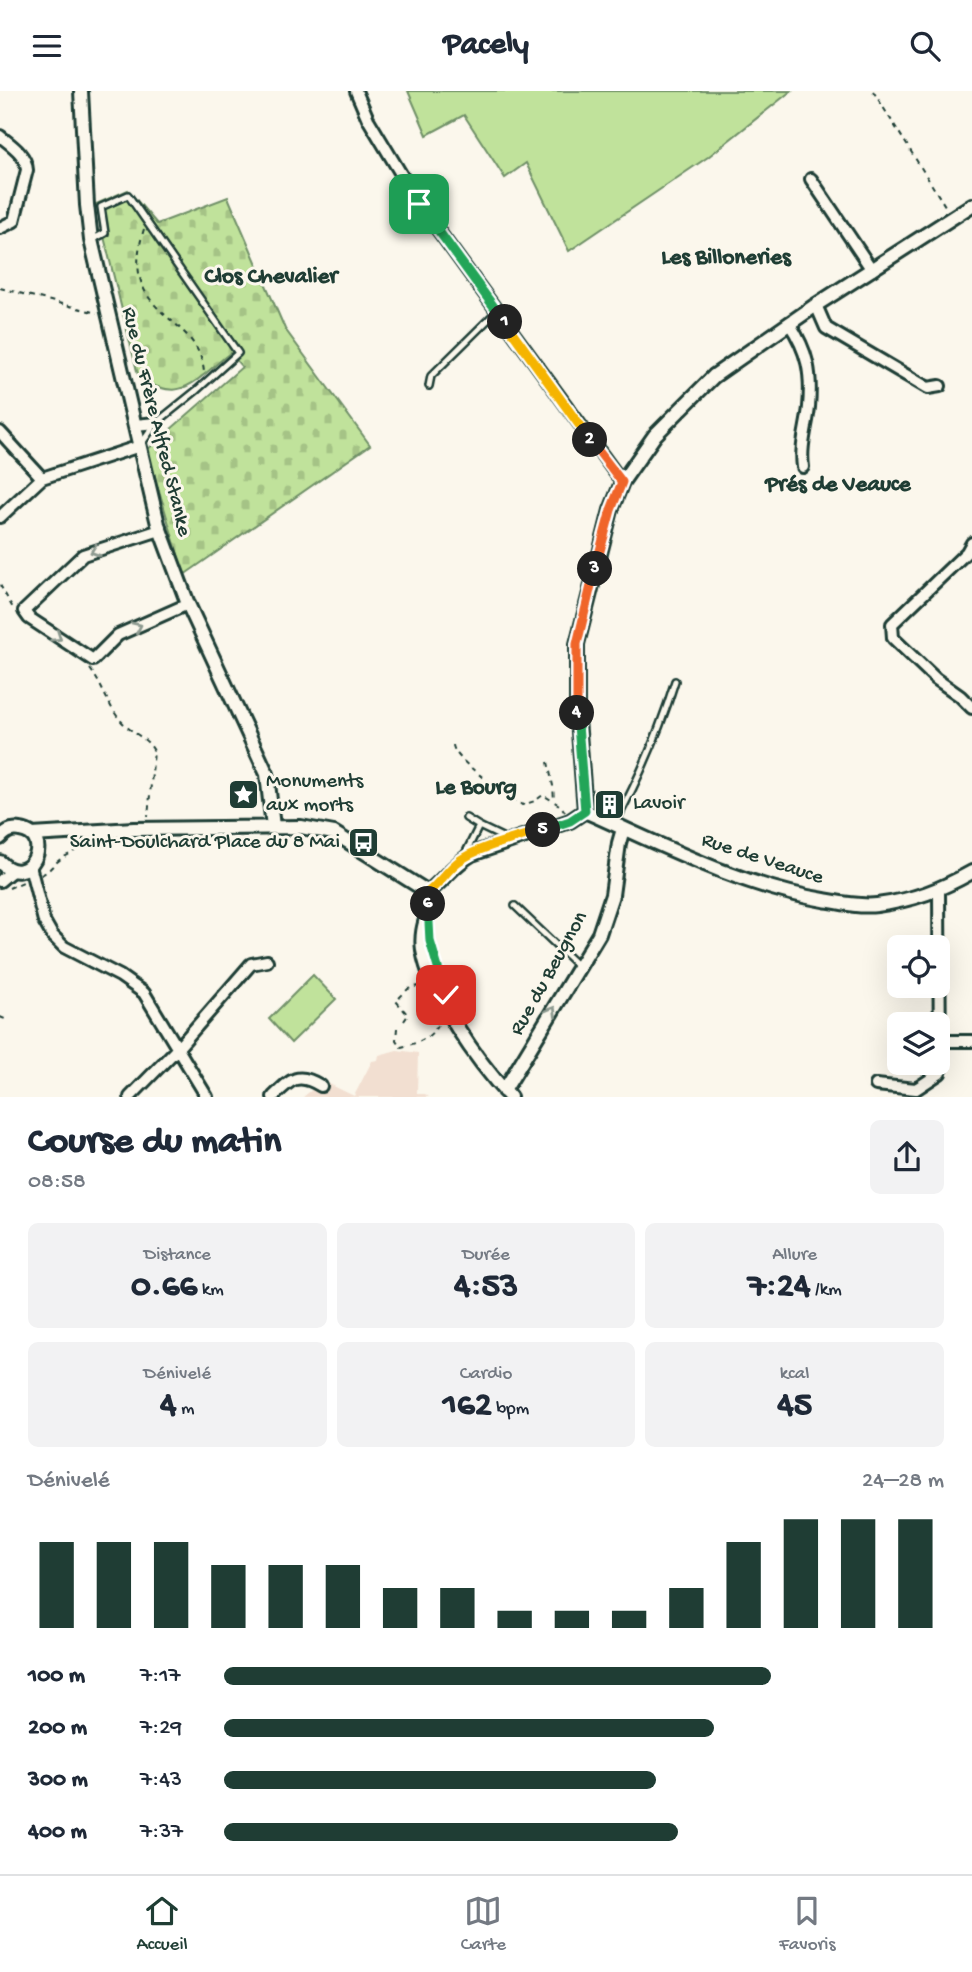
<!DOCTYPE html>
<html lang="fr">
<head>
<meta charset="utf-8">
<style>
	body { margin:0; font-family:"Gochi Hand",sans-serif; background:#f2f2f3; color:#1f2937; height:100vh; display:flex; flex-direction:column; font-size:26px; white-space:nowrap }
	* { box-sizing:border-box; margin:0 }
	p { font-size:23px; color:#747a83 }
	.icon { flex:none; width:38px; height:38px; fill:none; stroke:currentColor; stroke-width:2; stroke-linecap:round; stroke-linejoin:round }
	.map { position:relative; height:1006px; overflow:hidden }
	.sheet { display:flex; flex-direction:column; background:#fff; flex:1 }
	.sheet>* { flex:none }
	.buttons { position:absolute; left:887px; top:844px; display:grid; gap:14px }
	.buttons a { display:grid; place-items:center; width:63px; height:63px; border-radius:10px; background:#fff; box-shadow:0 7px 28px #0002; font-size:35px }
	.pin { position:absolute; display:grid; place-items:center; width:60px; height:60px; color:#fff; margin:-30px; border-radius:14px; box-shadow:0 4px 10px #0006 }
	.km { position:absolute; width:35px; height:35px; margin:-18px; border-radius:50%; background:#222; color:#fff; font-size:19px; line-height:35px; text-align:center }
	.round { display:grid; place-items:center; flex:none; width:74px; height:74px; border-radius:10px; background:#f2f2f3 }
	.head { display:flex; align-items:center; justify-content:space-between; height:119px; padding:0 28px }
	h1 { font-size:38px; font-weight:800; line-height:52px }
	.figures { display:grid; grid-template-columns:repeat(3,1fr); gap:10px; height:119px; padding:7px 28px }
	.figures div { display:grid; align-content:center; border-radius:10px; background:#f2f2f3; text-align:center }
	.figures b { font-size:35px; font-weight:800 }
	.figures small { font-size:19px; font-weight:400 }
	.figures p { font-size:19px }
	.chart { height:196px; padding:14px 28px }
	.chart p { display:flex; justify-content:space-between }
	.chart svg { width:100%; height:126px; margin-top:7px; stroke:#1f3d34; stroke-width:6 }
	ul { padding:0 28px; list-style:none; font-size:23px }
	li { display:grid; grid-template-columns:112px 84px 1fr; align-items:center; height:52px }
	li i { height:18px; border-radius:9px; background:#1f3d34 }
	header { display:flex; justify-content:space-between; align-items:center; height:91px; padding:0 28px; background:#fff; font-size:32px; font-weight:800 }
	.tab-bar { display:flex; justify-content:space-around; align-items:center; height:98px; border-top:2px solid #e0e1e3; background:#fff; font-size:19px; color:#747a83 }
	.tab-bar a { display:grid; justify-items:center; gap:4px }
	.tab-bar .on { color:#1f3d34 }
	.map>svg:first-child { display:block }
</style>
</head>
<body>
<header><svg class="icon" aria-label="menu" viewBox="0 0 24 24"><path d="M4 6h16M4 12h16M4 18h16"/></svg>Pacely<svg class="icon" aria-label="search" viewBox="0 0 24 24"><circle cx="10" cy="10" r="6"/><path d="M15 15l6 6"/></svg></header>
<div class="map">
<svg width="972" height="1006" viewBox="0 0 972 1006">
	<defs>
		<pattern id="cemetery-stones" width="16" height="16" patternUnits="userSpaceOnUse" patternTransform="scale(1.75)"><rect width="16" height="16" fill="#c0e29b"/><path d="M2 7V4a2 2 0 0 1 4 0v3zM10 15v-3a2 2 0 0 1 4 0v3z" fill="#a5c386"/></pattern>
	</defs>
	<rect width="100%" height="100%" fill="#fbf7ec"/>
	<filter id="ink" filterUnits="userSpaceOnUse"><feTurbulence type="fractalNoise" baseFrequency=".0143" numOctaves="2"/><feDisplacementMap in="SourceGraphic" scale="14" xChannelSelector="R" yChannelSelector="G"/><feConvolveMatrix kernelMatrix="1 2 1 2 8 2 1 2 1" color-interpolation-filters="sRGB"/></filter>
	<g filter="url(#ink)">
		<path fill="#f2dfd1" d="M397,959L418,962L417,1003H425L429,1006H296H303L323,990L354,1005L372,970L378,969L379,964Z"/>
		<path fill="#c0e29b" stroke="#709068" stroke-width="2" d="M408,0H791L708,66L569,160L526,72L505,87L464,24L427,44Z
			M313,884L336,908L291,952L269,928Z"/>
		<path fill="url(#cemetery-stones)" stroke="#709068" stroke-width="2" d="M128,99L157,133L228,106L285,238L370,354L184,484L147,359L242,276L230,262C215,273 197,294 178,298C166,301 150,293 139,288L96,113Z"/>
		<g fill="none" stroke-linecap="round" stroke-linejoin="round">
			<defs>
				<path id="service" d="M92,149L105,142L101,116L128,104L238,262L197,299L156,332L142,352
					M429,295L431,285L496,221
					M466,727L479,735
					M615,732C641,684 659,642 675,590
					M464,765L479,735L506,748
					M515,815L578,875"/>
				<path id="minor" d="M356,0L368,28L419,113L622,391
					M0,45C11,54 26,63 27,79L14,130L0,137
					M811,88L872,179
					M816,214L826,237L928,297L940,295
					M789,232C808,261 812,282 809,316C807,336 800,355 803,376
					M135,334L156,332
					M0,341L42,387
					M0,426L42,387L140,355
					M160,439L83,464L24,520L29,527L93,569L118,544L188,513
					M972,452L967,461L892,533L893,547L936,588L960,605L972,617
					M30,775L44,830L52,844L64,856L120,885L144,902L207,1006
					M0,790L13,779
					M940,950H972
					M876,994L916,998L940,982L939,799
					M130,1006L178,957L251,873L267,870
					M273,1006C290,989 297,980 321,995"/>
				<path id="tertiary" d="M81,0L87,114L91,149L158,433L188,513L267,683L273,736
					M585,720L577,615V553L611,419L622,391L655,344L714,285L816,214L972,114
					M585,720C662,754 740,795 824,809C841,812 860,816 877,814C914,809 940,799 972,781
					M32,744L134,738L301,736L334,742L428,801
					M0,747C5,741 12,737 20,739C56,744 29,801 0,771
					M428,801C444,789 454,773 472,763L570,730L585,720
					M428,822C424,834 421,845 423,859C431,906 478,971 510,1006
					M504,1000L599,843L612,804L619,752L623,738"/>
			</defs>
			<use href="#service" stroke="#1f3d34" stroke-width="10"/>
			<use href="#minor" stroke="#1f3d34" stroke-width="16"/>
			<use href="#tertiary" stroke="#1f3d34" stroke-width="18"/>
			<path stroke="#1f3d34" stroke-width="2" stroke-dasharray="5 5" stroke-linecap="butt" d="M873,0L947,118
				M144,138C116,228 198,220 204,281
				M0,197L97,222
				M0,494L14,519
				M90,578C104,596 108,618 125,634C134,643 148,648 154,660L148,726
				M453,654C454,670 507,703 522,714L535,710L543,704L561,715L565,721
				M548,671L553,695L554,709
				M41,784C50,780 53,773 61,768C69,762 74,764 79,753
				M9,797L23,791
				M0,926L5,928
				M404,930L408,924L396,910L408,898L422,894
				M397,937L396,949L401,956C418,952 433,947 440,929"/>
			<use href="#service" stroke="#fbf7ec" stroke-width="5"/>
			<use href="#minor" stroke="#fbf7ec" stroke-width="10"/>
			<use href="#tertiary" stroke="#fbf7ec" stroke-width="12"/>
		</g>
		<defs><path id="oneway-chevron" d="M-2-3.5L2.5 0L-2 3.5" fill="none" stroke-width="1.6" stroke-linecap="round" stroke-linejoin="round" transform="scale(1.75)"/></defs>
		<g stroke="#8d9a90">
			<use href="#oneway-chevron" transform="translate(95 460) rotate(161)"/>
			<use href="#oneway-chevron" transform="translate(137 536) rotate(-25)"/>
			<use href="#oneway-chevron" transform="translate(57 546) rotate(34)"/>
			<use href="#oneway-chevron" transform="translate(552 920) rotate(-59)"/>
		</g>
	</g>
	<g fill="none" stroke-linecap="round" stroke-linejoin="round" filter="url(#ink)">
		<defs>
			<path id="split-1" d="M419,113L505,231"/>
			<path id="split-2" d="M505,231L590,349"/>
			<path id="split-3" d="M590,349L622,391L611,419L595,478"/>
			<path id="split-4" d="M577,622V553L595,478"/>
			<path id="split-5" d="M543,739L570,730L585,720L577,622"/>
			<path id="split-6" d="M428,813V801C440,792 447,779 459,770C480,755 518,747 543,739"/>
			<path id="split-7" d="M428,813L430,850L446,904"/>
		</defs>
		<use href="#split-1" stroke="#fff" stroke-width="14"/>
		<use href="#split-2" stroke="#fff" stroke-width="14"/>
		<use href="#split-3" stroke="#fff" stroke-width="14"/>
		<use href="#split-4" stroke="#fff" stroke-width="14"/>
		<use href="#split-5" stroke="#fff" stroke-width="14"/>
		<use href="#split-6" stroke="#fff" stroke-width="14"/>
		<use href="#split-7" stroke="#fff" stroke-width="14"/>
		<use href="#split-1" stroke="#22a559" stroke-width="9"/>
		<use href="#split-2" stroke="#f5b400" stroke-width="9"/>
		<use href="#split-3" stroke="#f0652b" stroke-width="9"/>
		<use href="#split-4" stroke="#f0652b" stroke-width="9"/>
		<use href="#split-5" stroke="#22a559" stroke-width="9"/>
		<use href="#split-6" stroke="#f5b400" stroke-width="9"/>
		<use href="#split-7" stroke="#22a559" stroke-width="9"/>
	</g>
	<defs>
		<symbol id="sight-square" viewBox="-11 -11 22 22"><rect x="-9" y="-9" width="18" height="18" rx="4" fill="#1f3d34" stroke="#fbf7ec"/><path d="M0-6L1.8-2.2L6-1.7L2.9 1.2L3.7 5.4L0 3.3L-3.7 5.4L-2.9 1.2L-6-1.7L-1.8-2.2Z" fill="#fff"/></symbol>
		<symbol id="building-square" viewBox="-11 -11 22 22"><rect x="-9" y="-9" width="18" height="18" rx="4" fill="#1f3d34" stroke="#fbf7ec"/><path d="M-4-6H4V6H1V3H-1V6H-4ZM-2.5-4.3h1.7v1.8h-1.7ZM.8-4.3h1.7v1.8H.8ZM-2.5-1h1.7V.8h-1.7ZM.8-1h1.7V.8H.8Z" fill="#fff"/></symbol>
		<symbol id="bus-square" viewBox="-11 -11 22 22"><rect x="-9" y="-9" width="18" height="18" rx="4" fill="#1f3d34" stroke="#fbf7ec"/><path d="M-5-6H5V4H4V6H2V4H-2V6H-4V4H-5ZM-3.5-4V0h7V-4ZM-3.5 1.2v1.5H-2V1.2ZM2 1.2v1.5H3.5V1.2Z" fill="#fff"/></symbol>
	</defs>
	<g fill-rule="evenodd">
		<use href="#sight-square" x="226" y="686" width="35" height="35"/>
		<use href="#building-square" x="592" y="696" width="35" height="35"/>
		<use href="#bus-square" x="346" y="734" width="35" height="35"/>
	</g>
	<g text-anchor="middle" dominant-baseline="central" stroke-width="6" stroke-linejoin="round" paint-order="stroke">
		<g font-size="21" fill="#1f3d34" stroke="#fbf7ec">
			<text transform="translate(155 331) rotate(76)">Rue du Frère Alfred Stanke</text>
			<text transform="translate(762 769) rotate(18)">Rue de Veauce</text>
			<text transform="translate(550 883) rotate(-61)">Rue du Beugnon</text>
		</g>
		<g font-size="21" fill="#1f3d34" stroke="#fbf7ec" text-anchor="start">
			<text x="266" y="691">Monuments<tspan x="266" dy="24">aux morts</tspan></text>
			<text x="633" y="713">Lavoir</text>
			<text x="340" y="752" text-anchor="end">Saint-Doulchard Place du 8 Mai</text>
		</g>
		<g font-size="23" font-weight="bold" fill="#1f3d34" stroke="#fbf7ec">
			<text x="726" y="167">Les Billoneries</text>
			<text x="271" y="186">Clos Chevalier</text>
			<text x="838" y="394">Prés de Veauce</text>
			<text x="476" y="697">Le Bourg</text>
		</g>
	</g>
</svg>
<div class="buttons">
<a><svg class="icon" aria-label="locate" viewBox="0 0 24 24"><circle cx="12" cy="12" r="6"/><path d="M12 2v4M12 18v4M2 12h4M18 12h4"/></svg></a>
<a><svg class="icon" aria-label="layers" viewBox="0 0 24 24"><path d="M12 4l9 5-9 5-9-5zM3 14l9 5 9-5"/></svg></a>
</div>
<div class="pin" style="left:419px;top:113px;background:#1e9e55"><svg class="icon" aria-label="arrive" viewBox="0 0 24 24"><path d="M6 21V4h12l-3 4 3 4H6"/></svg></div>
<div class="pin" style="left:446px;top:904px;background:#d93025"><svg class="icon" aria-label="check" viewBox="0 0 24 24"><path d="M5 12l5 5 9-10"/></svg></div>
<b class="km" style="left:505px;top:231px">1</b>
<b class="km" style="left:590px;top:349px">2</b>
<b class="km" style="left:595px;top:478px">3</b>
<b class="km" style="left:577px;top:622px">4</b>
<b class="km" style="left:543px;top:739px">5</b>
<b class="km" style="left:428px;top:813px">6</b>
</div>
<section class="sheet">
<div class="head"><div><h1>Course du matin</h1><p>08:58</p></div><a class="round"><svg class="icon" aria-label="share" viewBox="0 0 24 24"><path d="M12 15V3M7 8l5-5 5 5M5 13v7h14v-7"/></svg></a></div>
<div class="figures">
<div><p>Distance</p><b>0.66<small> km</small></b></div>
<div><p>Durée</p><b>4:53</b></div>
<div><p>Allure</p><b>7:24<small> /km</small></b></div>
</div>
<div class="figures">
<div><p>Dénivelé</p><b>4<small> m</small></b></div>
<div><p>Cardio</p><b>162<small> bpm</small></b></div>
<div><p>kcal</p><b>45</b></div>
</div>
<div class="chart"><p><span>Dénivelé</span>24–28 m</p>
<svg viewBox="0 0 160 44" preserveAspectRatio="none"><path d="M5 44V14M15 44V14M25 44V14M35 44V22M45 44V22M55 44V22M65 44V30M75 44V30M85 44V38M95 44V38M105 44V38M115 44V30M125 44V14M135 44V6M145 44V6M155 44V6"/></svg>
</div>
<ul>
<li><b>100 m</b>7:17<i style="width:76%"></i></li>
<li><b>200 m</b>7:29<i style="width:68%"></i></li>
<li><b>300 m</b>7:43<i style="width:60%"></i></li>
<li><b>400 m</b>7:37<i style="width:63%"></i></li>
</ul>
</section>
<nav class="tab-bar">
<a class="on"><svg class="icon" aria-label="home" viewBox="0 0 24 24"><path d="M3 11l9-7 9 7M6 9v11h12V9"/></svg>Accueil</a>
<a><svg class="icon" aria-label="map" viewBox="0 0 24 24"><path d="M3 6l6-2 6 2 6-2v14l-6 2-6-2-6 2zM9 4v14M15 6v14"/></svg>Carte</a>
<a><svg class="icon" aria-label="saved" viewBox="0 0 24 24"><path d="M7 4h10v16l-5-4-5 4z"/></svg>Favoris</a>
</nav>
</body>
</html>
